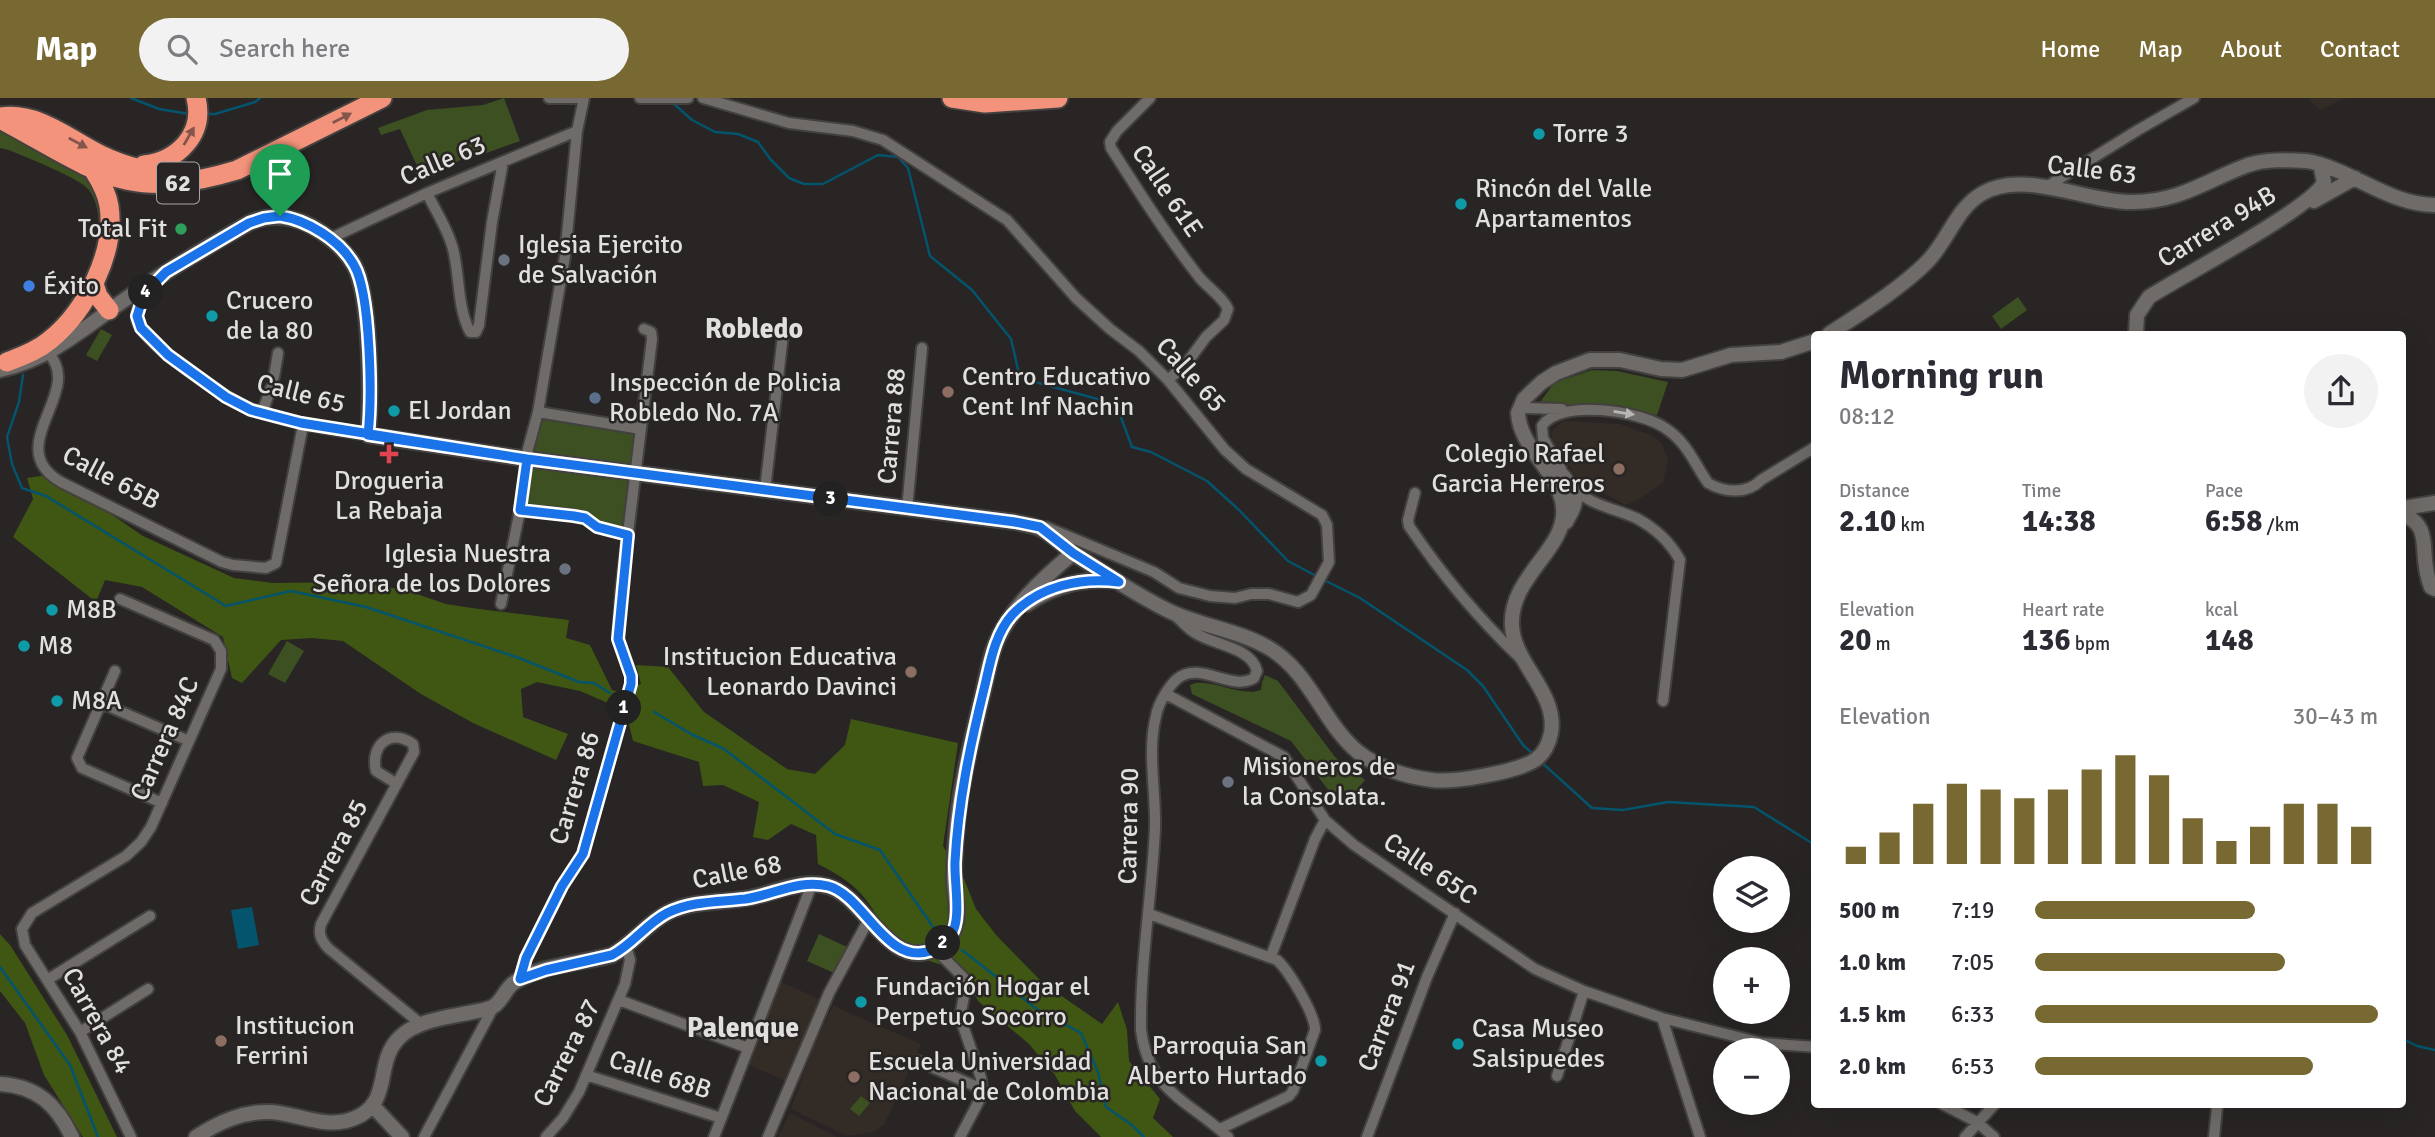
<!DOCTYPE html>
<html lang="en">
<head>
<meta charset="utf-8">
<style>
	body { margin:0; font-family:Signika,sans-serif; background:#f2f2f3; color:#2b2b33; height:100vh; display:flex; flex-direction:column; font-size:26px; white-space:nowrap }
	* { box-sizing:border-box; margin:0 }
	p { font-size:23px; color:#7c7c81 }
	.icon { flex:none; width:38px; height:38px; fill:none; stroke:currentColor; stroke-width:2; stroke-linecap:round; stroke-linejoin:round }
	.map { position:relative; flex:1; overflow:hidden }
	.details { position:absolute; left:1811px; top:233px; width:595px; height:777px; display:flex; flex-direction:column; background:#fff; border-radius:7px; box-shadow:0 7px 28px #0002 }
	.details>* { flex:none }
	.fabs { position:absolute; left:1713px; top:758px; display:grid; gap:14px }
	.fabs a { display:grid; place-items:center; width:77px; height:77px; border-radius:50%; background:#fff; box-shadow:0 7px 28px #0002; font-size:35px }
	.pin { position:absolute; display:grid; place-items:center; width:60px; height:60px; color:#fff; margin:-72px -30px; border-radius:50% 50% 50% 0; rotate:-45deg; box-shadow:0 0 7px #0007 }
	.pin .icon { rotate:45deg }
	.km { position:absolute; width:35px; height:35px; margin:-18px; border-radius:50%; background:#222; color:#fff; font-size:19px; line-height:35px; text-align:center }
	.round { display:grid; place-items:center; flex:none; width:74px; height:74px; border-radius:37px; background:#f2f2f3 }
	.summary { display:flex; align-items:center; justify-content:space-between; height:119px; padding:0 28px }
	h1 { font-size:38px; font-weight:700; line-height:52px }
	.figures { display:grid; grid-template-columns:repeat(3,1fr); gap:10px; height:119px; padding:7px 28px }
	.figures div { display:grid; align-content:center }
	.figures b { font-size:30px; font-weight:700 }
	.figures small { font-size:19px; font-weight:400 }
	.figures p { font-size:19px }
	.chart { height:196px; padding:14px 28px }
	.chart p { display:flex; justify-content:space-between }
	.chart svg { width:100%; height:126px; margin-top:7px; stroke:#786933; stroke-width:6 }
	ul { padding:0 28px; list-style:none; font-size:23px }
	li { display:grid; grid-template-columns:112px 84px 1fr; align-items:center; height:52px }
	li i { height:18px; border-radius:9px; background:#786933 }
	header { display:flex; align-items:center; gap:42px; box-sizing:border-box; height:98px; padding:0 35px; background:#786933; color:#fff }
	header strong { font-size:33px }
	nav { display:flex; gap:38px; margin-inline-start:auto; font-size:24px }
	.search { width:490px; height:63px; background:#f2f2f3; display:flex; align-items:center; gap:18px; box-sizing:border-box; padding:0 24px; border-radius:38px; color:#7c7c81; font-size:26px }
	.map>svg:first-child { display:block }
</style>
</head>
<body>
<header>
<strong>Map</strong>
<div class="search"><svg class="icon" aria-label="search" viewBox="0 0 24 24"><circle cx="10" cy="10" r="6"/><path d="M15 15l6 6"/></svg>Search here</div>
<nav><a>Home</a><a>Map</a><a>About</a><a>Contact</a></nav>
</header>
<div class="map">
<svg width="2435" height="1039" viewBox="0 0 2435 1039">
	<rect width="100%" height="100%" fill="#282524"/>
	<path fill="#332c26" d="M2308,0H2346L2320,12Z
		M1563,323L1620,326L1651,337L1662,346L1668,362L1663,385L1636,403L1625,407L1577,380L1554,346L1551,334Z
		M781,884L822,902L788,984L747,966Z
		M834,906L840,911L921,946L884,1027L873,1034L847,1038L791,1011L814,947Z
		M790,1015L837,1039H778Z"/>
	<path fill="#3d5022" d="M504,0L520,43L464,63L462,61L424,83L400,31L381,37L378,30L427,12L483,7Z
		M0,29C29,45 98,72 103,107C104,120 100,137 99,151C99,131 101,109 89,92C80,80 25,59 9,52L0,50Z
		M2018,199L2027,212L2001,231L1992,218Z
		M101,231L112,237L97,263L86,257Z
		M1592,272L1617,273L1668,284L1657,317L1618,307H1538L1554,285Z
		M540,320L639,335L626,431L608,428L590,419L525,408Z
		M287,543L304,553L285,585L268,576Z
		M1265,577L1278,583L1335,659L1365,682L1342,710L1291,643L1192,596L1190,587C1208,578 1240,600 1261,592L1262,584Z
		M819,836L847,849L834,875L807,863Z
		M861,998L870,1005L859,1018L850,1011Z"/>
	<path fill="#3f5712" d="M47,377L72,397L108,414L143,438L234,480L273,485L357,484L405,492L446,506L479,511L569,522L566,540L590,547L612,592L619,594L641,586L636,567L668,569L704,614L787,671L815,676L845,647L851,621L958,645L943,748L964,781L976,811L996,837L1043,885L1102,926L1118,904L1127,932L1129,963L1160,1001L1153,1020L1173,1039H1101L1075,1013L1055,977L1029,946L979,904L959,872L893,852C873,807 864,789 818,766L816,737L791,726L768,742L753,739L759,704L723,687L703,688L699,664L633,643L628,622L615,608L580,593L537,584L521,591L523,619L568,636L556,662L473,625L421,596L343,543L312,540L281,542L242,585L232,580L223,539L142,489L105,482L96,504L13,439L33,401L27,380Z
		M0,836L10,847L67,937L117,1039H83L44,977L25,925L0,893Z"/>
	<path fill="#03546c" d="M252,809L259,847L238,851L231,812Z"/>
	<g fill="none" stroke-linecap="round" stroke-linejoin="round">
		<path stroke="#03546c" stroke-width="2.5" d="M131,0L159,11L189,16
			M673,5L692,22L715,34L738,36L758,44L771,62L789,80L804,86H823L878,57L898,59L908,70L930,158L972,192L1011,241L1020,280L1116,306L1132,349L1151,354L1207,383L1239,412L1288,463L1318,479
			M207,16H215L255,4L260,0
			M23,277L19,304L7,339L12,366L22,390L46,398L226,508L291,493L366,509L519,560L579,584L594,585L610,595
			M1324,482L1360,500L1467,572L1483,588L1523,647L1533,656
			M654,614L691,636L724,651L835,736L880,752L933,829
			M1540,663L1592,710L1623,712L1668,704L1754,709L1815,747
			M962,852L1038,912L1081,935L1098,974L1106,1009L1132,1027L1144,1039
			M0,869L70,967L98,1039
			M2403,941L2417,948L2435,952"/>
		<defs>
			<path id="street" d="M549,0H578
				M640,0H688
				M703,0L789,25L853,33L883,42L1007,122L1076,200L1110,231L1139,253L1168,282L1225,352L1246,371L1322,417L1327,427L1329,464L1311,497L1298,504L1269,496H1251L1235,500L1210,498L1179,490L1154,474L1046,429
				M1150,0L1117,33L1110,44L1111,50C1139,94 1167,138 1199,179C1208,190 1223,199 1228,211L1224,222L1206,239L1186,266L1168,282
				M2046,89L2138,32L2194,0
				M427,95C436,114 448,131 453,151C460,178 457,209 470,234H476L479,227L492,124L503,64
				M329,141L427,95L577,33
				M151,189C144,196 135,211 137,222C142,245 229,303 251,311C288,325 329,331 368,337
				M48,255C86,293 0,349 61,384L222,464L233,467L266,470L276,465L302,332L301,325
				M274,279L278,255
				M1520,310L1562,311
				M538,314L641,331
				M262,315L271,290
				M1561,371L1543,340L1542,328C1560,300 1641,313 1665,330C1687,344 1694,365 1708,385C1725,395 1748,396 1761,382L1815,349
				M1571,387C1587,407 1614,410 1636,420C1655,430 1670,444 1680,462L1663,603
				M765,392L784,228
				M1415,395L1408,422L1409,428C1442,477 1478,520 1520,560
				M907,411L922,250
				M520,412L574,417L585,420L597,429L628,437
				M120,501L214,542L221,553V571L151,729L141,744L126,758L32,815L22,831L25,847L80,934L131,1039
				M501,506L520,412L528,351L538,314L565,158L577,33L584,0
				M1176,518C1183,525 1189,532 1197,536C1215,547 1252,550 1257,573L1254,580C1231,594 1200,562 1177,581C1168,589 1158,606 1156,618C1147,653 1156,693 1155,730C1152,797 1140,865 1141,932C1149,994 1188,1002 1228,1039
				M115,573L77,660L82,670L162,705
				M1166,596L1284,659L1325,722L1354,747L1535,871L1584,893L1662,920L1762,945L1815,949
				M101,605L189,643
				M397,686L376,673C370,647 390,630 413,646L414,654L321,826C318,836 321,842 328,850L421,926
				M1149,816L1277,862C1289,873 1315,916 1315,932L1293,993L1289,998L1220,1031
				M940,847L938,854L964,880L965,893L960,919L981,980L982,991L980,1001L960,1039
				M1271,858L1315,741L1325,722
				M520,881L526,860L562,788L583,756L631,586V577L618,541L621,492L652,241L651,234L644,231
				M47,882L150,818
				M619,902L748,950
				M1662,920L1700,1039
				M80,934L148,891
				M918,963L982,991
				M586,977L721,1020
				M1557,978L1584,893
				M1942,1006L1977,1024L1994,1039
				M424,1039L494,908
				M546,1039L563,1020L579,994L625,886L630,862L626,848
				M714,1039L812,786
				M768,1039L829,895L868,823
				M1367,1039L1427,879L1455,815
				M1965,1039L1995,1006
				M2214,1039L2217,1010"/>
			<path id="secondary" d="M2314,103L2355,80
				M1829,236C1861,215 1900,191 1927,164C1948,143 1956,110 1983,95C2024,71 2088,105 2133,104C2180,104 2207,82 2248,67C2266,61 2287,62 2306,63C2316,64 2326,68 2336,72C2368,85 2399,107 2435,107
				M2136,236L2137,217L2149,199C2181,178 2313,110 2324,84L2320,66
				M0,272C53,260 86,228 130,198C168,171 209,148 249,125C271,115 291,118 311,128C327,137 345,151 354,167C371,197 371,301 368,337L527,361L1015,424C1023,426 1034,427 1041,431C1053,437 1063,448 1075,456C1103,475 1134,495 1165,511C1198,528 1236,531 1269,550C1310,574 1323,625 1358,654C1378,670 1407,679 1432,682C1453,685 1517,674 1535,662C1544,656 1549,645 1551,635C1558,595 1514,566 1512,528C1509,478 1568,451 1563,409C1560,375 1520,351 1518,315L1524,301L1542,284L1556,275L1590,262H1620L1661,271L1682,272L1731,257L1781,254L1815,243
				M1543,361C1557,370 1573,385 1575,403C1575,410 1569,418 1566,424
				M2403,410L2435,405
				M2403,416C2435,430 2417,455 2431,489L2435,491
				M1027,506C1055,487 1083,480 1117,483
				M0,986C37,988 57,1007 72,1039
				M372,1007L402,1039
				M196,1039C219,1024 243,1013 271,1014C299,1016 327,1032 355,1020C393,1004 374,965 399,940C415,923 447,919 468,915C476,913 488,912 494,908C503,902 506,889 515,884C540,867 583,865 612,857C633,846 646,826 667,815C692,802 722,805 749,800C775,795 800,781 827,788C863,796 890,874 934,851C943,846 952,839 955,829C960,814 954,797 954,781C954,767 955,753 956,739C959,692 971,645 982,599C986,582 989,563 995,547C1010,510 1043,480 1073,455"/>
			<path id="highway" d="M952,0L985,5L1058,0
				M1,19C37,13 70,42 101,57C124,68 151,75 176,75
				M0,21C94,71 125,106 237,72L382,0
				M144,67C178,63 205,36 196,0
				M94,186L98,198L109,212
				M7,264C22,258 37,253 50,242C86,213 116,154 109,108C107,95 101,84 94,73"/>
		</defs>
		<use href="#street" stroke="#43413f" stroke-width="14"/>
		<use href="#secondary" stroke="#43413f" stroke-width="18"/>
		<use href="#highway" stroke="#43413f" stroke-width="23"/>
		<use href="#street" stroke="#6e6b69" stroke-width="10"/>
		<use href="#secondary" stroke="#6e6b69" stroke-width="14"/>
		<use href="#highway" stroke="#f4937b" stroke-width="19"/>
	</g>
	<defs><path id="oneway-solid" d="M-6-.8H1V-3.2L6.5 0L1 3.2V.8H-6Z" transform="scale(1.75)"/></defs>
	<g fill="#84564b">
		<use href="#oneway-solid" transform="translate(342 20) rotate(-27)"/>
		<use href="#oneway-solid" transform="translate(189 38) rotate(-60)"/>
		<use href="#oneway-solid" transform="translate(78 45) rotate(28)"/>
	</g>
	<use fill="#b9b7b6" href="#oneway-solid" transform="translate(1624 315) rotate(9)"/>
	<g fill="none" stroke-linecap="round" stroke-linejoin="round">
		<defs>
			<path id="route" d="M280,118C307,122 340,142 354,167C371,196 372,301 368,337L527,361L520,412L574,418L585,420L597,429L628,437L618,541L631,578V586L583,756L562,788L526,860L520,881L546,872L612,857C633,846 646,826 667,815C691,803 718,804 745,801C773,797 799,781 828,788C864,797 886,868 930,853C938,850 946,844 951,837C962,821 954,784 955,764C958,705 970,648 984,591C990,567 994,537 1012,517C1039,488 1081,479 1119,484L1073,455L1040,429L1015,424L527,361L301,325L251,312L226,299L168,257L141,230L137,218L144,196L166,174L249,125L264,120L280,118"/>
		</defs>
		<use href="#route" stroke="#fff" stroke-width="14"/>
		<use href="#route" stroke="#1a73e8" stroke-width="9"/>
	</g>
	<g fill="#0f9aa8" stroke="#282524" stroke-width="2.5">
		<circle cx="1539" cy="36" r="7"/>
		<circle cx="1461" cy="106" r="7"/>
		<circle cx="212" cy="218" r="7"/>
		<circle cx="394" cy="313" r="7"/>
		<circle cx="52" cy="512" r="7"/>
		<circle cx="24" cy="548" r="7"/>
		<circle cx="57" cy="603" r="7"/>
		<circle cx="861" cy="904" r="7"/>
		<circle cx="1458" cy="946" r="7"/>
		<circle cx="1321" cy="963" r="7"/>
	</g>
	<circle fill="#2e9e5b" stroke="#282524" stroke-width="2.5" cx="181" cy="131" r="7"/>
	<g fill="#6b7280" stroke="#282524" stroke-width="2.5">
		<circle cx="504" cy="162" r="7"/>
		<circle cx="565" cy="471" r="7"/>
		<circle cx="1228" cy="684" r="7"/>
	</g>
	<circle fill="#3f7fe0" stroke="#282524" stroke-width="2.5" cx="29" cy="188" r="7"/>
	<g fill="#8d6e63" stroke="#282524" stroke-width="2.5">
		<circle cx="948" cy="294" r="7"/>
		<circle cx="1619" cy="371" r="7"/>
		<circle cx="911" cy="574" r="7"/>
		<circle cx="221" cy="943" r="7"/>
		<circle cx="854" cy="979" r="7"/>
	</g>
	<circle fill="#5c6f8a" stroke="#282524" stroke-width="2.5" cx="595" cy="300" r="7"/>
	<path fill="#e0444e" stroke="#282524" stroke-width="2.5" d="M385.5 345.5h7v7h7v7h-7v7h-7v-7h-7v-7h7z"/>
	<g text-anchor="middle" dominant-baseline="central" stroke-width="5" stroke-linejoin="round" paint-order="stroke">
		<rect fill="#282524" stroke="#aaa8a7" stroke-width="2" x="157" y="64.5" width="42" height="41" rx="5"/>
		<g font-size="24" font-weight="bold" fill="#e2e0df">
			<text x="178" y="85">62</text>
		</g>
		<g font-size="26" fill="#e2e0df" stroke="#282524" text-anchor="start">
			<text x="1553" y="36">Torre 3</text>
			<text x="1475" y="91">Rincón del Valle<tspan x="1475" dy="30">Apartamentos</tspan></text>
			<text x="167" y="131" text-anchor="end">Total Fit</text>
			<text x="518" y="147">Iglesia Ejercito<tspan x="518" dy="30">de Salvación</tspan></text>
			<text x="43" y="188">Éxito</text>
			<text x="226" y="203">Crucero<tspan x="226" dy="30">de la 80</tspan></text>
			<text x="962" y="279">Centro Educativo<tspan x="962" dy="30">Cent Inf Nachin</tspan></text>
			<text x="609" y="285">Inspección de Policia<tspan x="609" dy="30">Robledo No. 7A</tspan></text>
			<text x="408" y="313">El Jordan</text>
			<text x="1605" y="356" text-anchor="end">Colegio Rafael<tspan x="1605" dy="30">Garcia Herreros</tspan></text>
			<text x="389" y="383" text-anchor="middle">Drogueria<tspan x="389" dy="30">La Rebaja</tspan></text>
			<text x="551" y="456" text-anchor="end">Iglesia Nuestra<tspan x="551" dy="30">Señora de los Dolores</tspan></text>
			<text x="66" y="512">M8B</text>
			<text x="38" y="548">M8</text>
			<text x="897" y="559" text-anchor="end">Institucion Educativa<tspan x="897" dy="30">Leonardo Davinci</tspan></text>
			<text x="71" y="603">M8A</text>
			<text x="1242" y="669">Misioneros de<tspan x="1242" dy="30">la Consolata.</tspan></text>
			<text x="875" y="889">Fundación Hogar el<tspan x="875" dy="30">Perpetuo Socorro</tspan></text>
			<text x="235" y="928">Institucion<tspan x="235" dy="30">Ferrini</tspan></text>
			<text x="1472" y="931">Casa Museo<tspan x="1472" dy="30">Salsipuedes</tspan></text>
			<text x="1307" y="948" text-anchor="end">Parroquia San<tspan x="1307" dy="30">Alberto Hurtado</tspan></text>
			<text x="868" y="964">Escuela Universidad<tspan x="868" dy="30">Nacional de Colombia</tspan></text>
		</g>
		<g font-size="26" fill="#e2e0df" stroke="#282524">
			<text transform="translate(443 63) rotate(-23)">Calle 63</text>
			<text transform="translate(2092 72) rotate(7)">Calle 63</text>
			<text transform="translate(1167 93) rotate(56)">Calle 61E</text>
			<text transform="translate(2217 129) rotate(-31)">Carrera 94B</text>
			<text transform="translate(1191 277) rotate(48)">Calle 65</text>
			<text transform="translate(301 296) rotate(14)">Calle 65</text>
			<text transform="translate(892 328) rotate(-85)">Carrera 88</text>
			<text transform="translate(111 380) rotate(28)">Calle 65B</text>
			<text transform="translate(165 641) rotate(-66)">Carrera 84C</text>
			<text transform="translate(575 690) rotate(-73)">Carrera 86</text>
			<text transform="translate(1129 728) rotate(-89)">Carrera 90</text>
			<text transform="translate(334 755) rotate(-62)">Carrera 85</text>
			<text transform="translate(1430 771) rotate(34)">Calle 65C</text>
			<text transform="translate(737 774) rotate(-11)">Calle 68</text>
			<text transform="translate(1387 918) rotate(-69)">Carrera 91</text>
			<text transform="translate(97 923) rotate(61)">Carrera 84</text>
			<text transform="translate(567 955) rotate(-63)">Carrera 87</text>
			<text transform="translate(660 977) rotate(18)">Calle 68B</text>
		</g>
		<g font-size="28" font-weight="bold" fill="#e2e0df" stroke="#282524">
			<text x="754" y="231">Robledo</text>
			<text x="743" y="930">Palenque</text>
		</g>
	</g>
</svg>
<div class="fabs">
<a><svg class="icon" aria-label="layers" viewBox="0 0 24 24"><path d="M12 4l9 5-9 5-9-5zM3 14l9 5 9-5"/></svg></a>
<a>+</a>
<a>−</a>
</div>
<div class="pin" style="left:280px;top:118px;background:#1e9e55"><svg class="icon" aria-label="arrive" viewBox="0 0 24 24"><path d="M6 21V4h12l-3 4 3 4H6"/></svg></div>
<b class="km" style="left:624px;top:610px">1</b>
<b class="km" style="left:943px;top:845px">2</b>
<b class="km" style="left:831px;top:401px">3</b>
<b class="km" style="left:146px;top:194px">4</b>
<section class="details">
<div class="summary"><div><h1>Morning run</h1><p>08:12</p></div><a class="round"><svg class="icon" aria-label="share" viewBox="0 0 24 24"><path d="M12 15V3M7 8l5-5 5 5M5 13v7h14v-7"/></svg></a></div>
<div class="figures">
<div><p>Distance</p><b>2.10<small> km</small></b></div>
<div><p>Time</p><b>14:38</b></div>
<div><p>Pace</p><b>6:58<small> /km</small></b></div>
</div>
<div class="figures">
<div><p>Elevation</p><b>20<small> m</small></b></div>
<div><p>Heart rate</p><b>136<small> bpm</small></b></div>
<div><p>kcal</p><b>148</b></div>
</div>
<div class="chart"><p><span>Elevation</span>30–43 m</p>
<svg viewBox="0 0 160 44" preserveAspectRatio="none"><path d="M5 44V38M15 44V33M25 44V23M35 44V16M45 44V18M55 44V21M65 44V18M75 44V11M85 44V6M95 44V13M105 44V28M115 44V36M125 44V31M135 44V23M145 44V23M155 44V31"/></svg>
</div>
<ul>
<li><b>500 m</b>7:19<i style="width:64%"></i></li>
<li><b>1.0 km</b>7:05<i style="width:73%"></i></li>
<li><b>1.5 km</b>6:33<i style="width:100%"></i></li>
<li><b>2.0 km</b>6:53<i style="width:81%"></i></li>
</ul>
</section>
</div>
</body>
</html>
